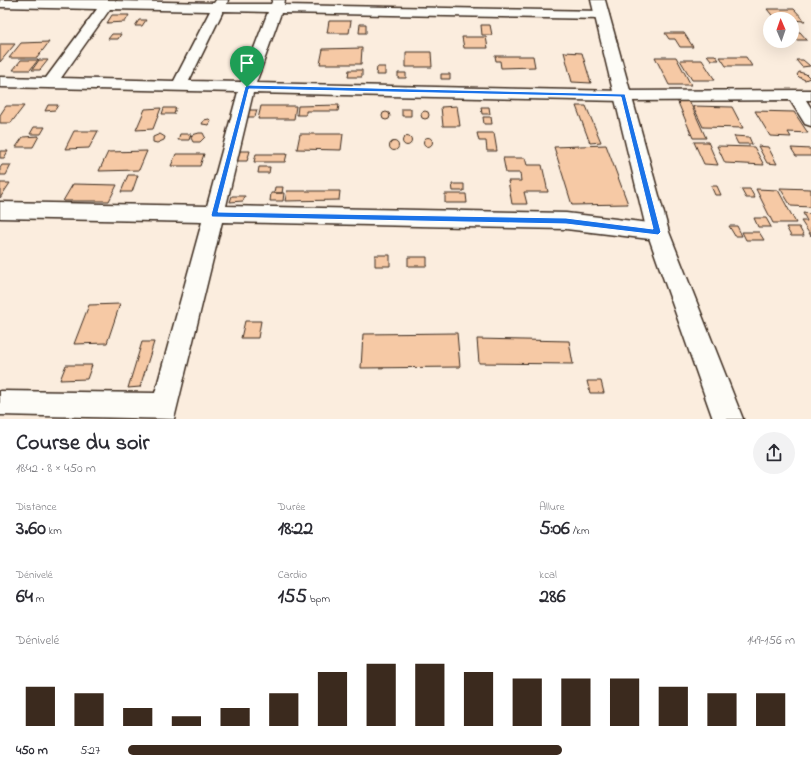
<!DOCTYPE html>
<html lang="fr">
<head>
<meta charset="utf-8">
<style>
	body { margin:0; font-family:"Indie Flower",sans-serif; background:#f2f2f3; color:#2b2b33; height:100vh; display:flex; flex-direction:column; font-size:15px; white-space:nowrap }
	* { box-sizing:border-box; margin:0 }
	p { font-size:13px; color:#7c7c81 }
	.icon { flex:none; width:22px; height:22px; fill:none; stroke:currentColor; stroke-width:2; stroke-linecap:round; stroke-linejoin:round }
	.map { position:relative; height:419px; overflow:hidden }
	.sheet { display:flex; flex-direction:column; background:#fff; flex:1 }
	.sheet>* { flex:none }
	.needle { width:26px; rotate:358deg }
	.buttons { position:absolute; left:763px; top:12px; display:grid; gap:8px }
	.buttons a { display:grid; place-items:center; width:36px; height:36px; border-radius:50%; background:#fff; box-shadow:0 4px 16px #0002; font-size:20px }
	.pin { position:absolute; display:grid; place-items:center; width:34px; height:34px; color:#fff; margin:-41px -17px; border-radius:50% 50% 50% 0; rotate:-45deg; box-shadow:0 0 4px #0007 }
	.pin .icon { rotate:45deg }
	.round { display:grid; place-items:center; flex:none; width:42px; height:42px; border-radius:21px; background:#f2f2f3 }
	.overview { display:flex; align-items:center; justify-content:space-between; height:68px; padding:0 16px }
	h1 { font-size:22px; font-weight:700; line-height:30px }
	.stats { display:grid; grid-template-columns:repeat(3,1fr); gap:6px; height:68px; padding:4px 16px }
	.stats div { display:grid; align-content:center }
	.stats b { font-size:20px; font-weight:700 }
	.stats small { font-size:11px; font-weight:400 }
	.stats p { font-size:11px }
	.chart { height:112px; padding:8px 16px }
	.chart p { display:flex; justify-content:space-between }
	.chart svg { width:100%; height:72px; margin-top:4px; stroke:#3b2a1e; stroke-width:6 }
	ul { padding:0 16px; list-style:none; font-size:13px }
	li { display:grid; grid-template-columns:64px 48px 1fr; align-items:center; height:30px }
	li i { height:10px; border-radius:5px; background:#3b2a1e }
	.map>svg:first-child { display:block }
</style>
</head>
<body>
<div class="map">
<svg width="811" height="419" viewBox="0 0 811 419">
	<rect width="100%" height="100%" fill="#fbedde"/>
	<filter id="ink" filterUnits="userSpaceOnUse"><feTurbulence type="fractalNoise" baseFrequency=".025" numOctaves="2"/><feDisplacementMap in="SourceGraphic" scale="8" xChannelSelector="R" yChannelSelector="G"/><feConvolveMatrix kernelMatrix="1 2 1 2 8 2 1 2 1" color-interpolation-filters="sRGB"/></filter>
	<g filter="url(#ink)">
		<path fill="#f6c9a5" stroke="#3b2a1e" d="M767,9H794L805,21L775,19Z
			M112,15H129L125,22L107,23Z
			M139,20H146L142,26H135Z
			M329,21H351L349,33H327Z
			M360,24H366V33H359Z
			M481,25H490L492,35H482Z
			M792,32H800L807,40H794L792,37Z
			M665,33H684L693,47H680L675,39H669Z
			M112,34H121L118,39H108Z
			M462,37H486L488,48H464Z
			M49,42L37,58H9L21,43Z
			M0,44H15L0,62Z
			M362,48L361,64H320L323,49Z
			M406,52H431L432,67H406Z
			M564,52L582,53L591,83L572,82Z
			M707,55H715L719,60H711Z
			M495,56H533L535,67L501,68L500,61H496Z
			M655,57H676L691,85H669Z
			M720,57H746L752,66H726Z
			M21,60H38L30,70H13Z
			M39,60H48L40,70H32Z
			M680,60H702L715,80H692Z
			M796,60H803L810,66L802,67Z
			M377,67H385V75H376Z
			M349,70H362V77H348Z
			M799,72L806,74L810,78L805,80L799,77L797,75Z
			M398,73H406V78H398Z
			M441,74H450V79H441Z
			M677,100H689L706,138H693Z
			M48,105H58L55,110L45,111Z
			M339,105L338,111H306V115H297L298,106Z
			M6,106H24L11,123H0V115Z
			M261,106H296L294,119H258Z
			M457,106L460,126H443L441,107Z
			M576,106H586L601,142L590,143Z
			M693,106L732,107L743,128L703,127Z
			M481,107H489L490,114H482Z
			M161,108L153,129L136,130L145,109Z
			M164,108H176L174,114H162Z
			M402,109H411V116H402Z
			M247,110H257L255,117H245Z
			M421 115a4 4 0 1 1 8 0a4 4 0 1 1-8 0Z
			M755,111L794,112L808,133L788,132L791,137L770,136Z
			M382 116a4 4 0 1 1 8 0a4 4 0 1 1-8 0Z
			M483,117H491L492,124H484Z
			M209,119L211,121L209,125L202,124L204,120Z
			M34,127H45L41,134H30Z
			M74,131H98L89,148L65,149Z
			M199,133H203L205,137L200,142H193L191,138L192,135Z
			M477,133H494L497,151H487L486,141H479Z
			M160,134L165,137L164,140L157,143L153,142V137Z
			M180,134H191L189,140H178Z
			M300,134H343L341,150L297,149Z
			M39,136L33,147H16L23,137Z
			M734,136L749,137L752,144H738Z
			M402.5 141a4.5 4.5 0 1 1 9 0a4.5 4.5 0 1 1-9 0Z
			M423.5 142a4.5 4.5 0 1 1 9 0a4.5 4.5 0 1 1-9 0Z
			M389.5 146a4.5 4.5 0 1 1 9 0a4.5 4.5 0 1 1-9 0Z
			M694,142H708L718,165L704,164Z
			M606,145L628,204L572,205L554,147Z
			M717,146L754,147L764,165L725,163Z
			M758,146L768,147L777,164L767,163Z
			M791,148L811,149V156H796Z
			M0,151H8L4,158H0Z
			M147,151L139,170L99,171L108,152Z
			M237,151H250L247,161H235Z
			M176,154H204L200,166H171Z
			M256,154H287L285,162H254Z
			M503,158H525L527,165H542L548,192H524L527,204H512L508,181H521L520,173H506Z
			M2,165H11L6,175H0V168Z
			M259,167H270L269,173H258Z
			M128,175H138L132,192H121Z
			M0,183H10L0,198Z
			M73,184L117,185L109,201H63Z
			M452,184H464V191H453Z
			M711,186H717L721,195H715Z
			M275,187H283L282,193H274Z
			M780,188L811,189V207L791,206Z
			M741,189H750L755,198H746Z
			M756,189L778,190L796,223H773Z
			M287,191H340L339,200L285,201Z
			M271,193H284L283,201H270Z
			M445,194H466L467,203H445Z
			M232,196H245L243,201L230,202Z
			M803,213L811,214V236L801,221H807Z
			M754,218H766L771,227H758Z
			M729,226H737L742,236H735Z
			M786,227H799L804,236H791Z
			M742,232H759L764,240H746Z
			M375,255H390V266H375Z
			M408,257H427V266H408Z
			M120,304L107,343L74,344L89,305Z
			M245,321H261L258,338H241Z
			M457,333L460,367L361,368L363,334Z
			M477,339L569,341L573,364L479,363Z
			M142,342H154L140,387L128,388Z
			M66,365H92L87,379L60,380Z
			M587,381H601L604,393H590Z"/>
		<g fill="none" stroke-linecap="round" stroke-linejoin="round">
			<defs>
				<path id="minor" d="M0,0H116L115,1L214,3L216,0H228L227,4H271L273,0H285L284,5L602,11L607,12L609,15L607,18L602,19L281,13L256,83L623,91L811,90V100H806L811,108V126L805,124L790,100L623,101L253,93L226,206L566,213L658,224L665,226L668,232L665,238L658,240L566,229L222,222L174,419L0,415V391L155,393L202,222L0,218V202L207,206L238,92L0,87V77L46,78L97,9L0,7ZM110,9L210,11L174,81L61,78ZM223,11L268,12L241,82L189,81Z"/>
				<path id="secondary" d="M591,0H605L669,232L743,419H713L647,232Z"/>
			</defs>
			<use href="#minor" stroke="#3b2a1e" stroke-width="3"/>
			<use href="#secondary" stroke="#3b2a1e" stroke-width="3"/>
			<use href="#minor" fill="#fdfcf7" fill-rule="evenodd"/>
			<use href="#secondary" fill="#fdfcf7" fill-rule="evenodd"/>
		</g>
	</g>
	<path fill="#1a73e8" stroke="#fff" fill-rule="evenodd" d="M247,85L625,94L661,232L658,235L566,224L212,217L211,215L245,87ZM249,89L621,97L653,229L566,218L218,212Z"/>
</svg>
<div class="buttons">
<a><svg class="needle" viewBox="-14 -14 28 28"><path d="M0-13l5 13h-10z" fill="#e53935"/><path d="M0 13l5-13h-10z" fill="#7c7c81"/></svg></a>
</div>
<div class="pin" style="left:247px;top:87px;background:#1e9e55"><svg class="icon" aria-label="arrive" viewBox="0 0 24 24"><path d="M6 21V4h12l-3 4 3 4H6"/></svg></div>
</div>
<section class="sheet">
<div class="overview"><div><h1>Course du soir</h1><p>18:42 · 8 × 450 m</p></div><a class="round"><svg class="icon" aria-label="share" viewBox="0 0 24 24"><path d="M12 15V3M7 8l5-5 5 5M5 13v7h14v-7"/></svg></a></div>
<div class="stats">
<div><p>Distance</p><b>3.60<small> km</small></b></div>
<div><p>Durée</p><b>18:22</b></div>
<div><p>Allure</p><b>5:06<small> /km</small></b></div>
</div>
<div class="stats">
<div><p>Dénivelé</p><b>64<small> m</small></b></div>
<div><p>Cardio</p><b>155<small> bpm</small></b></div>
<div><p>kcal</p><b>286</b></div>
</div>
<div class="chart"><p><span>Dénivelé</span>149–156 m</p>
<svg viewBox="0 0 160 44" preserveAspectRatio="none"><path d="M5 44V20M15 44V24M25 44V33M35 44V38M45 44V33M55 44V24M65 44V11M75 44V6M85 44V6M95 44V11M105 44V15M115 44V15M125 44V15M135 44V20M145 44V24M155 44V24"/></svg>
</div>
<ul>
<li><b>450 m</b>5:27<i style="width:65%"></i></li>
</ul>
</section>
</body>
</html>
